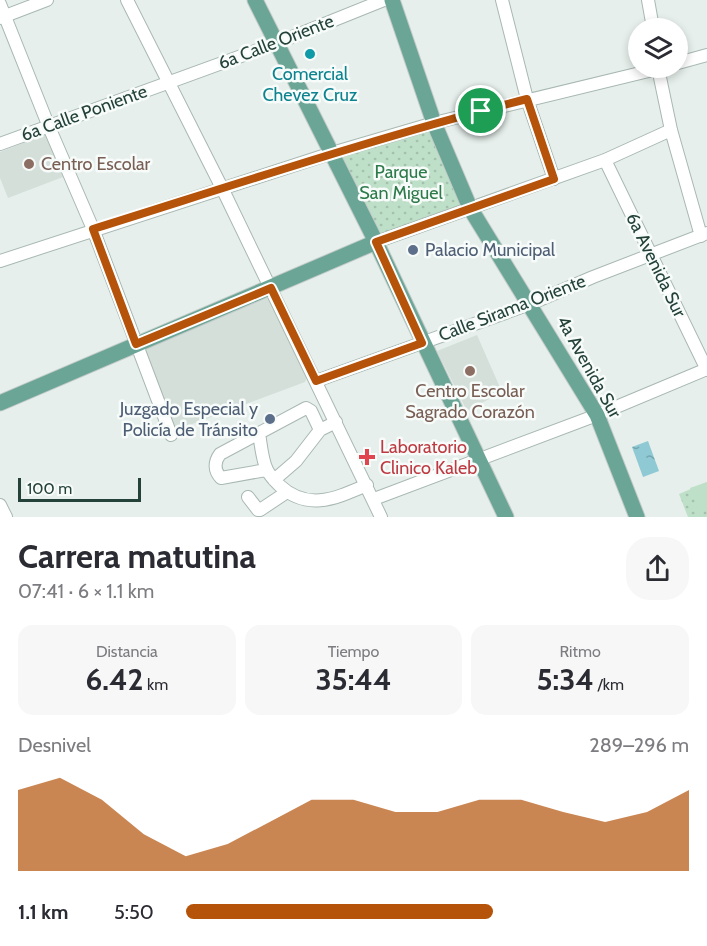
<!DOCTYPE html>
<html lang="es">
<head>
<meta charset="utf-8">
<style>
	body { margin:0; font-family:Cabin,sans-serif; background:#f7f7f7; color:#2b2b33; height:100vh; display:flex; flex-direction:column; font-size:22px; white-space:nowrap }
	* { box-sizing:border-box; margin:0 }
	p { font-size:20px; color:#7c7c81 }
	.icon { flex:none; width:33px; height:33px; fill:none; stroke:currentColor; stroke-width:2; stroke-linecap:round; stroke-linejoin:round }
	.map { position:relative; height:517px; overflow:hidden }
	.panel { display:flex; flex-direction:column; background:#fff; flex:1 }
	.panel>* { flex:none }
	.buttons { position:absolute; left:628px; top:18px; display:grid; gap:12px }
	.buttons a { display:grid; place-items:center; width:60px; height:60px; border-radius:50%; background:#fff; box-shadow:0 3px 9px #0003; font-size:30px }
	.scale { position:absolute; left:18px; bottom:15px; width:123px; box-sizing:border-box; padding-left:6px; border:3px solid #24423a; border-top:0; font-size:16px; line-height:21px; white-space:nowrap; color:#24423a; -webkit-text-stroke:4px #f7fbf9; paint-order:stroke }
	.pin { position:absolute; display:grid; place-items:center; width:51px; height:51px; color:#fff; margin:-26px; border:3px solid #fff; border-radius:50%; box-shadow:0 2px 6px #0007 }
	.round { display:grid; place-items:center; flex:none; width:63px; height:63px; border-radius:24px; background:#f7f7f7 }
	.overview { display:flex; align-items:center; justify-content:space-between; height:102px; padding:0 18px }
	h1 { font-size:33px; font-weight:800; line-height:45px }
	.stats { display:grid; grid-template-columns:repeat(3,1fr); gap:9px; height:102px; padding:6px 18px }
	.stats div { display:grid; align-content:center; border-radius:15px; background:#f7f7f7; text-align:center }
	.stats b { font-size:30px; font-weight:800 }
	.stats small { font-size:16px; font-weight:400 }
	.stats p { font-size:16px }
	.chart { height:168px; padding:12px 18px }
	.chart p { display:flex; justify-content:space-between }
	.chart svg { width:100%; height:108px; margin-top:6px; fill:#b45309; opacity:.7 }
	ul { padding:0 18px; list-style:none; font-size:20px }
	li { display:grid; grid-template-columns:96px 72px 1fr; align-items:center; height:45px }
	li i { height:15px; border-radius:8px; background:#b45309 }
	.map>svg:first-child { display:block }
</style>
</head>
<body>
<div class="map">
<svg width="707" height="517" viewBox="0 0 707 517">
	<defs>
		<pattern id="park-dots" width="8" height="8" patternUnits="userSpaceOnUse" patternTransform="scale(1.5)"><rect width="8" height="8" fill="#bfe0c8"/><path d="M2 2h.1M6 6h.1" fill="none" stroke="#a4c1ad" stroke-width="1.8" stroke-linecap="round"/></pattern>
		<pattern id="water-ripples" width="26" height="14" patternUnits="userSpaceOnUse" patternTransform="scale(1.5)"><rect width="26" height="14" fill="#8ec9d4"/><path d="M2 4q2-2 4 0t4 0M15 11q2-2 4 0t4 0" fill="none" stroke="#74a5ad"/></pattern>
	</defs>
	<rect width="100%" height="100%" fill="#e6efeb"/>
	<path fill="#d4dfda" d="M46,134L63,177L8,198L0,178V152Z
		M263,297L270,298L308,376L305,382L179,429L173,426L143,352L146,347Z
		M477,335L502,392L467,411L437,351Z"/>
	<path fill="url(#park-dots)" d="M434,123L470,208L376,242L332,153Z
		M707,482V517H688L679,494Z"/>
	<path fill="#bfe0c8" d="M707,482V510L700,513L690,488Z"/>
	<path fill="url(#water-ripples)" d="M648,441L659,471L643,477L632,447Z"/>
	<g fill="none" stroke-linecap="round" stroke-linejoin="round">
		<defs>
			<path id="minor" d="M127,0L222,188L381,517
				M502,0L527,99L554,179
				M648,0L653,28
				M0,4L49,127L93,229L171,435
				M0,18L47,0
				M678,63L707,55
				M658,68L671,130L701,236
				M0,144L277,43L384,0
				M605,160L707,370
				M376,242L605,160L671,130
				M0,261L332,153L434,123L661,68
				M316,381L530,304L593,277L707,233
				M259,433C261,445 262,460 267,470C270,476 275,481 279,485C308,512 336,498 367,485
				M266,470L221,478C214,471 214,462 220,454L306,408L311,411L320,430
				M274,480L296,461L320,430L336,422
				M248,497L258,510H260L287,492
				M374,499L597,415L707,369
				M0,505L6,517"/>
			<path id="major" d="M255,0L376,242L506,517
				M392,0L434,123L470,208L597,415L637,517
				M0,403L376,242"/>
		</defs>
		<use href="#minor" stroke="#a8b8b2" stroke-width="14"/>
		<use href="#major" stroke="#c2cac8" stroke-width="17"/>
		<use href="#minor" stroke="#fff" stroke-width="12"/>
		<use href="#major" stroke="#6aa596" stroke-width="15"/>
	</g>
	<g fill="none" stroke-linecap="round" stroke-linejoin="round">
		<defs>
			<path id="route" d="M527,99L554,179L376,242L422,343L316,381L271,288L136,344L93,229C237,184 381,136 527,99Z"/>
		</defs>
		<use href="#route" stroke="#fff" stroke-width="12"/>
		<use href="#route" stroke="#b45309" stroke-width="8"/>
	</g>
	<circle fill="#0f9aa8" stroke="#f7fbf9" stroke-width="2" cx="310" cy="54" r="6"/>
	<g fill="#8d6e63" stroke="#f7fbf9" stroke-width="2">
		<circle cx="29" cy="164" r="6"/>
		<circle cx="470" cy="371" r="6"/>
	</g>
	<g fill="#5c6f8a" stroke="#f7fbf9" stroke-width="2">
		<circle cx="413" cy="250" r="6"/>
		<circle cx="270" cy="419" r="6"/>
	</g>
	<path fill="#e0444e" stroke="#f7fbf9" stroke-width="2" d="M364 448h6v6h6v6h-6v6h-6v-6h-6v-6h6z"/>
	<g text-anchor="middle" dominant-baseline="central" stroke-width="5" stroke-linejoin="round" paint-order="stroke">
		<g font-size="18" fill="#24423a" stroke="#f7fbf9">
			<text transform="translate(276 42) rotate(-21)">6a Calle Oriente</text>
			<text transform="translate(84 113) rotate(-20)">6a Calle Poniente</text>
			<text transform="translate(656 265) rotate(64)">6a Avenida Sur</text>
			<text transform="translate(512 308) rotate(-21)">Calle Sirama Oriente</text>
			<text transform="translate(589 367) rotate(61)">4a Avenida Sur</text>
		</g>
		<g font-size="18" fill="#0d838f" stroke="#f7fbf9">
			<text x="310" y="74">Comercial<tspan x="310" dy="21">Chevez Cruz</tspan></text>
		</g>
		<g font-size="18" fill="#785e54" stroke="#f7fbf9" text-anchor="start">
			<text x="41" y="164">Centro Escolar</text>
			<text x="470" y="391" text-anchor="middle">Centro Escolar<tspan x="470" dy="21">Sagrado Corazón</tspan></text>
		</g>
		<g font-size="18" fill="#2d7a4b" stroke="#f7fbf9">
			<text x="401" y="172">Parque<tspan x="401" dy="21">San Miguel</tspan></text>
		</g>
		<g font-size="18" fill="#4e5e75" stroke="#f7fbf9" text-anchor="start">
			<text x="425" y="250">Palacio Municipal</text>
			<text x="258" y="409" text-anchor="end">Juzgado Especial y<tspan x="258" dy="21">Policía de Tránsito</tspan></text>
		</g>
		<g font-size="18" fill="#be3a42" stroke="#f7fbf9" text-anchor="start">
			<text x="380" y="447">Laboratorio<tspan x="380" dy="21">Clinico Kaleb</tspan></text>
		</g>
	</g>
</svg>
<div class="buttons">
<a><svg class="icon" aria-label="layers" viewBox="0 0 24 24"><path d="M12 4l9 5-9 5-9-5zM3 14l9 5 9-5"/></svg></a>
</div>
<div class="scale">100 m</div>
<div class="pin" style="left:481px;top:111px;background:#1e9e55"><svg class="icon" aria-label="arrive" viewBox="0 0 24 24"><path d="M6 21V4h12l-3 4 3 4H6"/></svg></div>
</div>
<section class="panel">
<div class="overview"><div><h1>Carrera matutina</h1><p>07:41 · 6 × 1.1 km</p></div><a class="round"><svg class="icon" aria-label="share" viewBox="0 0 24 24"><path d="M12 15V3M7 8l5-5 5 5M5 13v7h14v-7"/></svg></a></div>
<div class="stats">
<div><p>Distancia</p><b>6.42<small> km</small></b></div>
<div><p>Tiempo</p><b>35:44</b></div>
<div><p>Ritmo</p><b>5:34<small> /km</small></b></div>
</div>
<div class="chart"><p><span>Desnivel</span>289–296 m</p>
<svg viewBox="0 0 160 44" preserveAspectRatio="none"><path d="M0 44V11L10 6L20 15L30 29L40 38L50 33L60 24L70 15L80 15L90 20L100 20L110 15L120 15L130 20L140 24L150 20L160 11V44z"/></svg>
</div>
<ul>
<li><b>1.1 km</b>5:50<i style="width:61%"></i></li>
</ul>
</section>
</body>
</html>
